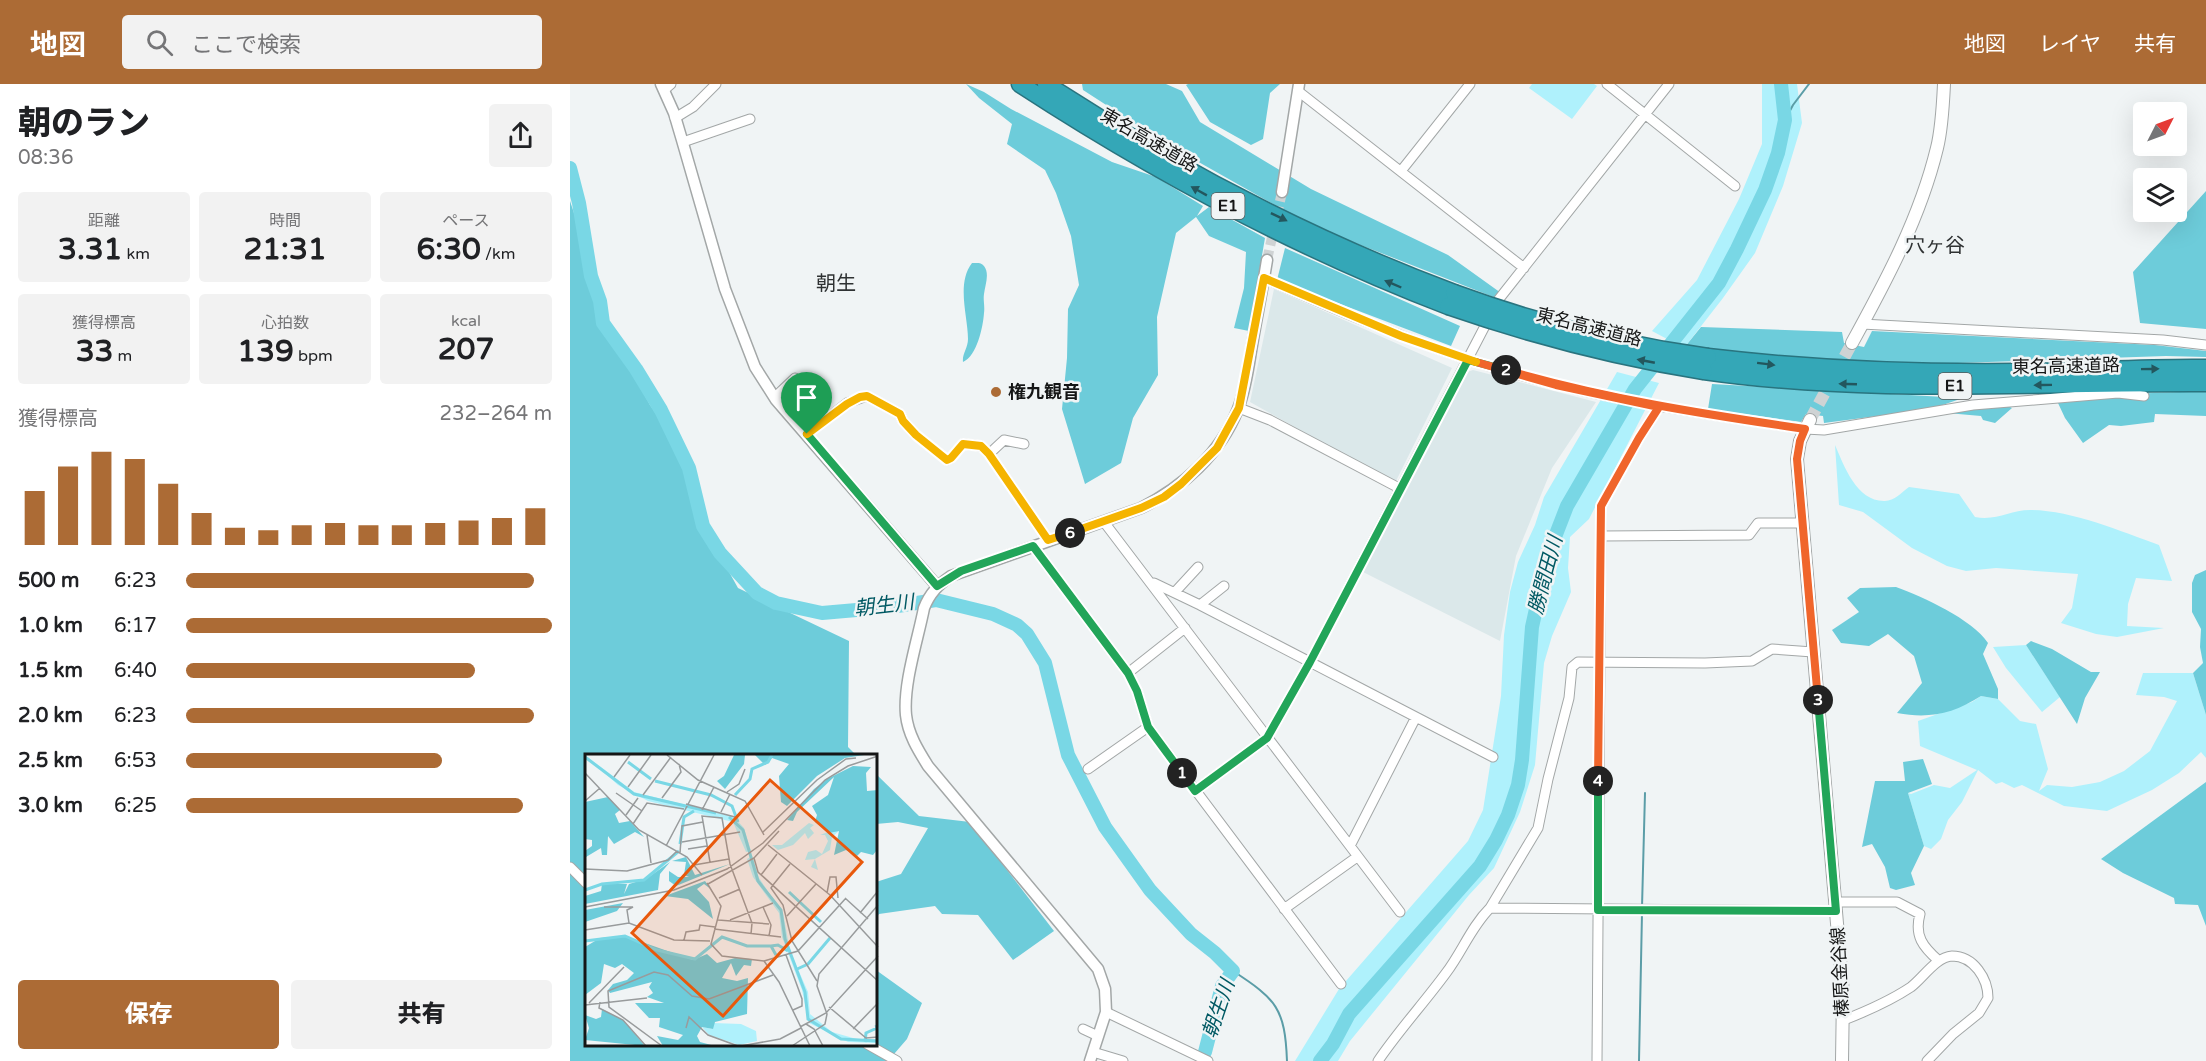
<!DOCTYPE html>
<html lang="ja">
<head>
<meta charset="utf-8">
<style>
	body { margin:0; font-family:"Varela Round","Noto Sans JP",sans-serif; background:#f2f2f2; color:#202124; height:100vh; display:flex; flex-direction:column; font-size:22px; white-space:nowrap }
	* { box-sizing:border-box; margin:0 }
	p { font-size:20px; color:#757577 }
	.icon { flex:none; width:33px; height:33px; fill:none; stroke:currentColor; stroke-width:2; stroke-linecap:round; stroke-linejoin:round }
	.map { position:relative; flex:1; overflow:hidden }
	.panel { display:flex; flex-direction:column; background:#fff; width:570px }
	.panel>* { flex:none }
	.needle { width:39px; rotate:48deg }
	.buttons { position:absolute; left:1563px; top:18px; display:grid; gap:12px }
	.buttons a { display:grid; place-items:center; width:54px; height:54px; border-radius:6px; background:#fff; box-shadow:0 6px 24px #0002; font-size:30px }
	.pin { position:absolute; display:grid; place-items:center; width:51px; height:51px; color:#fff; margin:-62px -26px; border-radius:50% 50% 50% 0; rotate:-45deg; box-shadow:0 0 6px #0007 }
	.pin .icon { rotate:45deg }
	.km { position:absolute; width:30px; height:30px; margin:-15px; border-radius:50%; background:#222; color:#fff; font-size:16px; line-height:30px; text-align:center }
	.round { display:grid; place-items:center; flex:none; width:63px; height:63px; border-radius:6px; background:#f2f2f2 }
	.summary { display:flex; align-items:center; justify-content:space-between; height:102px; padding:0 18px }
	h1 { font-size:33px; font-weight:800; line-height:45px }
	.figures { display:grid; grid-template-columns:repeat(3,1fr); gap:9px; height:102px; padding:6px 18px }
	.figures div { display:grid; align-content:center; border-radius:6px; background:#f2f2f2; text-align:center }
	.figures b { font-size:30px; font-weight:800 }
	.figures small { font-size:16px; font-weight:400 }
	.figures p { font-size:16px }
	.chart { height:168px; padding:12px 18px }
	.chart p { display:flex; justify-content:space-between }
	.chart svg { width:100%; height:108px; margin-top:6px; stroke:#ac6b35; stroke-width:6 }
	.cta { display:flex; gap:12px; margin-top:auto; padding:12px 18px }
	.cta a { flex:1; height:69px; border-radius:6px; background:#ac6b35; color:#fff; font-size:24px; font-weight:800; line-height:69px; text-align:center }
	.cta a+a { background:#f2f2f2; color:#202124 }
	ul { padding:0 18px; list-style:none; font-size:20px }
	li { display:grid; grid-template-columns:96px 72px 1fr; align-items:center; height:45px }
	li i { height:15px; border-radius:8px; background:#ac6b35 }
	header { display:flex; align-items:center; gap:36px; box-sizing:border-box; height:84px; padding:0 30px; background:#ac6b35; color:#fff }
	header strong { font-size:28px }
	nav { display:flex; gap:33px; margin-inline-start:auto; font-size:21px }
	.search { width:420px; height:54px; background:#f2f2f2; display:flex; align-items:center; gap:15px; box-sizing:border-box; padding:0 21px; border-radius:6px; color:#757577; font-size:22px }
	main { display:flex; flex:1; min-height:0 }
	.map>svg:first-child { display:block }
</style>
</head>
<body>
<header>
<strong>地図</strong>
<div class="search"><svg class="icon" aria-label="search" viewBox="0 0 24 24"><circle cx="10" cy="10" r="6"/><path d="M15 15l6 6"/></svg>ここで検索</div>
<nav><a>地図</a><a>レイヤ</a><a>共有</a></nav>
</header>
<main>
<section class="panel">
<div class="summary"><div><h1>朝のラン</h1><p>08:36</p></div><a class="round"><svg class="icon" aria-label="share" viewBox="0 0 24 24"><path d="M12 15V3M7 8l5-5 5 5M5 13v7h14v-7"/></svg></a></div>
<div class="figures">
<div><p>距離</p><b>3.31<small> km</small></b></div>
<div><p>時間</p><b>21:31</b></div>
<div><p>ペース</p><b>6:30<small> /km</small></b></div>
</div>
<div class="figures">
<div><p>獲得標高</p><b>33<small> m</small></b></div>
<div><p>心拍数</p><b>139<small> bpm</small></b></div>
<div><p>kcal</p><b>207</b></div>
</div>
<div class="chart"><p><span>獲得標高</span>232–264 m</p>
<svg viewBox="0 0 160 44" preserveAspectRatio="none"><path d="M5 44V22M15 44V12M25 44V6M35 44V9M45 44V19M55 44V31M65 44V37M75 44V38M85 44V36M95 44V35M105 44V36M115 44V36M125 44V35M135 44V34M145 44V33M155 44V29"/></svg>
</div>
<ul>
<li><b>500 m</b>6:23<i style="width:95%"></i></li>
<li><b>1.0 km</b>6:17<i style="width:100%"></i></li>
<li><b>1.5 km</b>6:40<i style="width:79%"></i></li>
<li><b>2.0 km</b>6:23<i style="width:95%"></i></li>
<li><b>2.5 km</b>6:53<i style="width:70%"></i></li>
<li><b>3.0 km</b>6:25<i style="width:92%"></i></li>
</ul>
<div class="cta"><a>保存</a><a>共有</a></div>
</section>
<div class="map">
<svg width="1636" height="977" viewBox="0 0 1636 977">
	<rect width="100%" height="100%" fill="#f0f4f5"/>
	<path fill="#dbe8ea" d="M704,205L882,284L825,399L680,318Z
		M903,286L1026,318L982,384L946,472L930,557L793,488L897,288Z"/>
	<path fill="#aff1fc" d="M962,0H1024L1027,2L1002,35L959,4Z
		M1192,0H1227L1232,39L1213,102L1185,169L1153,214L1114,264L1082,247L1127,196L1169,115L1192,60Z
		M1047,288L1089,299L1019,435L1000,453L998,484L1001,508L982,552L974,579L965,681L950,728L924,784L899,811L780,957L768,977H725L769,905L898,757L913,726L931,612L934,551L940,508L948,478L965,441L974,413Z
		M1265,361C1274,382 1287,418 1315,417C1324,417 1332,408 1339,403L1389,410L1405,433C1427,437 1440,426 1460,426C1501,426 1550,447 1589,461L1602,497L1566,494L1558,520L1557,542L1594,544L1547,553L1526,550L1491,539L1502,524L1508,490L1426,484L1396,487L1377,482L1342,464L1293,428L1269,421Z
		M1456,561L1490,613L1472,628L1436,584L1423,563Z
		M1573,589H1623L1636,631V674L1631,668L1609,689L1582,706L1537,727L1494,722L1452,701L1444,704L1432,698L1426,700L1408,686L1392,718L1378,736L1371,755L1361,765L1354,762L1338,709L1341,710L1364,701L1380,704L1407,686L1350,662L1348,637L1402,618L1411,612L1428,615L1450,637L1466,640L1478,685L1469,707L1477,701L1502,703L1530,698L1554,687L1580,667L1607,617L1594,613L1566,611Z"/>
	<path fill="#6dccda" d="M396,0L414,8L441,25L542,78L586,93L633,122L627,132L639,123L695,154L679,247L664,244L674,204L676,168L639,152L626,133L606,149L587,233L588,291L563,334L551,379L515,400L492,325L497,274L498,225L509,201L501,152L486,109L475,86L437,60L442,40L409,14Z
		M512,0H596L612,7L630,38L741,105L878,171L931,209L926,214L742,142L595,59L513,6Z
		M618,0H710L700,9L693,55L681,61L640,38L616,1Z
		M1636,107V245L1570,239L1563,188Z
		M0,117L16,165L21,192L42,252L80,321L113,367L124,425L168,504L279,557L278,663L286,671H16V960H306V886L352,919L337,955L318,977H0Z
		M715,164L890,242L881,262L707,196Z
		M402,179C407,179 411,178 414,182C420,190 415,201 414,210C413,216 415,222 414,229C413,243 407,272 393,278C392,270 398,264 398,255C398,232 386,200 402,179Z
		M1131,243L1272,248L1274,259L1294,263L1302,247L1585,261L1636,267V273L1596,272L1357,280L1232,278L1114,264Z
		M1142,300L1393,314L1361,325L1254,339L1253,332L1236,330L1231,338L1138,325Z
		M1636,307V332L1585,330L1584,338L1551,342L1539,341L1513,359L1495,334L1488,319L1556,310Z
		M1436,321L1442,324L1425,339L1413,336L1411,332L1377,329L1401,324Z
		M1636,486V631L1623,589L1633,579L1630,563L1631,545L1622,528V499L1625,491Z
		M1326,503C1353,513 1402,535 1418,559L1413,570L1428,605V615L1411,612C1383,630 1359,635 1327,629L1352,599L1344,572L1318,550L1299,562L1271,559L1262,546L1289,528L1277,514L1290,504Z
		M1461,557L1482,565L1521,588H1530L1515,614L1507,640L1456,561Z
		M1353,675L1362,700L1338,709L1354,762L1341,789L1345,801L1326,806L1320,804L1315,783L1302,760L1292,763L1305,697H1335L1333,678Z
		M306,690L349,732L400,738L484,847L443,876L408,831L372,830L365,822L309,830L306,834V798L331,790L358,744L328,738L306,740Z
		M1636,698V842L1628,821L1605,820L1604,814L1553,789L1531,775Z"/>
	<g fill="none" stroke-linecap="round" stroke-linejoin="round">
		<path stroke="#5b9da7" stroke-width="2" d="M1215,36L1223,21L1239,0
			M1072,823L1075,709
			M663,887C706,915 715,924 717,977
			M1069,977L1072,829"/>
		<path stroke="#79d7e5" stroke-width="14" d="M0,84L9,119L21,192L30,217L33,239L66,285L91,326L119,384L133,442L150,469L187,509L206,519L252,529L321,523L366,516L423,530L447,541L457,550L475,579L498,671L535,743L580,806L621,850L645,869L663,887L652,902L635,968
			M750,977L763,960L779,930L910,782L926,756L938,731L948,701L952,676L962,543L978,471L997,422L1065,305L1149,199L1167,165L1195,106L1208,69L1215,36L1211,0"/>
		<path stroke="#cfd3d4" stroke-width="10" stroke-dasharray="10 5" stroke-linecap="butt" d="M697,176L712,108"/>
		<path stroke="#cfd3d4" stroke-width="12" stroke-dasharray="12 6" stroke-linecap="butt" d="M1240,336L1282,259"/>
		<defs>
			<path id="minor" d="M1037,0L1165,102
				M94,6L101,0
				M728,7L954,184
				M105,34L123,23L146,0
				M113,58L180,35
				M831,87L900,0
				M694,194C760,223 827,252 897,275C1007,312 1121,328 1235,345L1254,346L1403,321L1548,309L1574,312
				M1292,240L1593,256L1636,261
				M205,313L225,294
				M669,324L700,336L829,404
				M237,350L277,319L297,312L330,330L333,337L346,351L377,376L381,374L393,360L411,362L419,370L478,456
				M419,370L434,356L454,360
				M534,438L780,762
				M1031,452L1179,451L1188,439H1233
				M463,462L558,589L567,607L578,643L771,900
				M584,499L630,521L923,673
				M605,508L628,483
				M630,521L654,502
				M558,589L615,544
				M518,685L578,643
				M625,707L697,654L740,578L929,215L1099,0
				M0,783L16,799
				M1266,818H1327L1350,830C1344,852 1353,863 1369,877
				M920,824L1266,827
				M714,825L787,773
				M830,828L780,762L846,633
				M536,928L638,977
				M1274,936C1297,927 1320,917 1341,903C1353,894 1366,873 1382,872C1404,872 1418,895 1418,914L1409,929L1383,950L1357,977
				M513,945L528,952
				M297,960L327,977
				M523,968L553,977
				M808,977C829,946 854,919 876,889C892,868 901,843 920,824L968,744L978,695L999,614L1002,583L1008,578L1135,579L1182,577L1202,565L1243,568
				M1027,977L1031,422L1069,354L1089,323"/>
			<path id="tertiary" d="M91,0L104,29L112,56L155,205L185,283L206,316L367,502
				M712,108L729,0
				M520,977L536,928L535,905L528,885L358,682C348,666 338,650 336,631C333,600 348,555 354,524C360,509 368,501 381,492L571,424C613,403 650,370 668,325C675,307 678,286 681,267C686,237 692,207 697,176"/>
			<path id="secondary" d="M1282,259C1316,197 1350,134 1367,64C1372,44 1373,21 1374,0
				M1240,336L1230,357L1227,375L1273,909L1272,977"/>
			<path id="motorway" d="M450,0C585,88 727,164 878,222
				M476,0C604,84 740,155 884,209
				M1138,273C1240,285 1341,289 1444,288C1508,288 1572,283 1636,284
				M1134,287C1301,311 1468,298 1636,299"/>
		</defs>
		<use href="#minor" stroke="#a3a7a7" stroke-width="11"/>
		<use href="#tertiary" stroke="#a3a7a7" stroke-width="13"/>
		<use href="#secondary" stroke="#a3a7a7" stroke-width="14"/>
		<use href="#motorway" stroke="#29747f" stroke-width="19"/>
		<use href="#minor" stroke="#fff" stroke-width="9"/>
		<use href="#tertiary" stroke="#fff" stroke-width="10"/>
		<use href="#secondary" stroke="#fff" stroke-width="12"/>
		<use href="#motorway" stroke="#34a7b7" stroke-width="16"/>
		<defs>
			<path id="motorway-bridge" d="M884,209C966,239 1051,261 1138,273
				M878,222C962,251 1046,273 1134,287"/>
		</defs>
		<use href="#motorway-bridge" stroke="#29747f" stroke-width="19" stroke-linecap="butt"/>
		<use href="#motorway-bridge" stroke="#34a7b7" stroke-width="16"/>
	</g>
	<defs><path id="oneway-solid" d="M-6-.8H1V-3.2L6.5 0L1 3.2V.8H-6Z" transform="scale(1.5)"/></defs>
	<g fill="#23575e">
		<use href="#oneway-solid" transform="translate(629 107) rotate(-151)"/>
		<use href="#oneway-solid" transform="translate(709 133) rotate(26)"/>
		<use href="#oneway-solid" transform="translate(823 200) rotate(-157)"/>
		<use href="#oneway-solid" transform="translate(1076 277) rotate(-169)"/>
		<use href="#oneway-solid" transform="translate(1196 280) rotate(7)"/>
		<use href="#oneway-solid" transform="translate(1580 285) rotate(-1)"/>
		<use href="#oneway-solid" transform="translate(1278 300) rotate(-178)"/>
		<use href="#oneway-solid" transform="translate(1473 301) rotate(179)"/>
	</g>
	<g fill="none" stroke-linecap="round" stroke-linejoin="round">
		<defs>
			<path id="split-1" d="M237,350L367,502L391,487L463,462L558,589L567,607L578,643L612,689"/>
			<path id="split-2" d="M612,689L625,707L697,654L740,578L898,276L936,286"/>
			<path id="split-3" d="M936,286C1036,315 1133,330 1235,345L1230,357L1227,375L1248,616"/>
			<path id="split-4" d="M1028,697V826L1266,827L1248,616"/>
			<path id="split-5" d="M906,278L986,301L1089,323L1069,354L1031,422L1028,697"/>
			<path id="split-6" d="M500,449L571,424L594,413L611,400L647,364L669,324L694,194L831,252L906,278"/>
			<path id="split-7" d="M237,350L277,320L290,313L297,312L330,330L333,337L346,351L377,376L381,374L393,360L411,362L419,370L478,456L500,449"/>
		</defs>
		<use href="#split-1" stroke="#fff" stroke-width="12"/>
		<use href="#split-2" stroke="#fff" stroke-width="12"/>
		<use href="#split-3" stroke="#fff" stroke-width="12"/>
		<use href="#split-4" stroke="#fff" stroke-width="12"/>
		<use href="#split-5" stroke="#fff" stroke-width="12"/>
		<use href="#split-6" stroke="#fff" stroke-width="12"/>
		<use href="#split-7" stroke="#fff" stroke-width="12"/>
		<use href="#split-1" stroke="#22a559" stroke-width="8"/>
		<use href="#split-2" stroke="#22a559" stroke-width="8"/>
		<use href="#split-3" stroke="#f0652b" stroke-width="8"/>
		<use href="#split-4" stroke="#22a559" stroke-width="8"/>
		<use href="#split-5" stroke="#f0652b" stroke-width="8"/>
		<use href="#split-6" stroke="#f5b400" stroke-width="8"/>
		<use href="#split-7" stroke="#f5b400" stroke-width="8"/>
	</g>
	<circle fill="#ac6b35" stroke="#f0f4f5" stroke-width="2" cx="426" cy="308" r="6"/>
	<g text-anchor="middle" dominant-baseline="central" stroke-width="5" stroke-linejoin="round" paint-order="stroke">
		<g fill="#f0f4f5" stroke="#575959" stroke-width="1.5">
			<rect x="641.5" y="109" width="33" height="26" rx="4.5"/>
			<rect x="1368.5" y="289" width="33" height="26" rx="4.5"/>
		</g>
		<g font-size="16" font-weight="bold" fill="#151616">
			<text x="658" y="122">E1</text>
			<text x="1385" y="302">E1</text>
		</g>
		<g font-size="18" fill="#151616" stroke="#f0f4f5">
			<text transform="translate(579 56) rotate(30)">東名高速道路</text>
			<text transform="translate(1019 243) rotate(14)">東名高速道路</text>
			<text transform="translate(1496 282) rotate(-1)">東名高速道路</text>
			<text transform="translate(1270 888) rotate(-93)">榛原金谷線</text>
		</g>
		<g font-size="18" font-weight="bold" fill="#151616" stroke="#f0f4f5" text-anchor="start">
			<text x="438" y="308">権九観音</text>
		</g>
		<g font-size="20" fill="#2f3233" stroke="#f0f4f5">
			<text x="1365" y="162">穴ヶ谷</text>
			<text x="266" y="200">朝生</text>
		</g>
		<g font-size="20" font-style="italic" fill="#005963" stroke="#f0f4f5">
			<text transform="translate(976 491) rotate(-75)">勝間田川</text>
			<text transform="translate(314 522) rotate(-7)">朝生川</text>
			<text transform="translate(649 925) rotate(-71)">朝生川</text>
		</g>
	</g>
	<g transform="translate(15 670)">
		<rect width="292" height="292" fill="#f0f4f5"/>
		<path d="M0,1L49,38L149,63L159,74L166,97L161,98L148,68L63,47L33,31ZM224,69L229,71L225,74L229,79L232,76L223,85L220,79L208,91L193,96L187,91H197ZM251,75L254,77L247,83L245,96L230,105L233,116L226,113L230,105L220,106L223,98L231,96L237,100L243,87L240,81H235ZM167,102L174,124L198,159L205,197L223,238L225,260L247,278L275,286L292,285V289L263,288L224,269L217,236L197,183L194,159L168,123L162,105ZM128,269L156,270L171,277L172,287L154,291L124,281L117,273L128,275Z" fill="#aff1fc"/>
		<path d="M149,1H160L159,10L140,35L132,27L139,22ZM170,1H279L260,4L232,22L202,52L196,48L194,22L204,10L187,4L180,11ZM268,12L286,13L281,19L282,37L293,36L292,96L288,101L276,98L272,102L261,96L249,101L254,77L244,79L230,68L232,61L227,52L243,41L249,23L212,58L208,67L202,66L229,35L242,25ZM23,43L35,56L30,60L34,69L45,67L59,83L50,78L29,90L23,82L22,101H17L16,94L1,103L0,97L7,92V86L0,85V48ZM101,103L110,121L145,110L91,132L84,127V117L93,123H104L99,121L101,108L87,107ZM85,108L75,120L73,136L0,150V142L16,137L17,130H42L39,140L44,130L61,125ZM120,127L127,136L119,130L112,135L124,148L128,165L103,145L80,142ZM38,149L32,157L0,168V156ZM40,182L108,206L122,200L132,209L150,204L167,205L166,212L159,211L151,222L146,209L137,224L152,227L163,224L162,260L130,268L128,275L117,273L112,282L115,288L130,292H78L72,282L93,286L98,281L74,273L75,264H64L50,249H79L62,243L68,239L64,233L67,228L25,239L23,236L28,230L42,226L49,219L37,210L30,214L19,210L16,229L0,241V193L15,184ZM17,255L38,266L60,292L0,286L4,274L0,261L11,265L16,263Z" fill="#6dccda"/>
		<path fill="none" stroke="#79d7e5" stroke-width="3" d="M0,3L49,40L131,59M43,8L66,25M70,27L126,41L147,52L153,68M150,41L165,25L167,15L183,8L187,1M144,63L158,76L173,127L196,156L200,185L220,238L223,265L256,285L293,287M95,90L99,63L109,57M0,136L17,130L59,126L94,97M204,138L236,168M0,187L40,182L72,196L110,205L137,183L162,192H186L191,201M186,192L193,191L203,197M210,216L223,210L245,184M280,288L281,279L292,274L291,271"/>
		<path fill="none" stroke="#989b9c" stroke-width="1.5" d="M82,1L113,26L160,47L179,81M0,19L54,76L102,103L117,121M29,23L45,1M43,33L66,1M142,38L154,30L160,15M31,39L57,57M58,41L86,3M77,44L96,18L94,10M0,47L15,34M101,50L150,63M117,56L129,33M136,58L145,40M41,61L53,44M48,70L62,49L99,55M178,78L232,26L261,5L271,4M62,81L66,109M97,88L155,78M183,91L245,141L293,193M81,92L129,1M103,95L122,92M95,99L97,72L118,68M169,104L173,118L293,227M125,108L117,62L137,64L145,110L167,169L166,180M109,111L144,105M0,115L42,117L83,106L92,97M176,121L192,100M122,129L136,152L126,190L137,202L179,207L194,228L225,292M123,130L169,104L194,77M188,131L186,134L198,151L207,187L232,227M188,131L205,110M242,139L245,123H251L253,144M134,144L155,135M260,144L283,165M0,153L89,136L142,115L178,89L240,26L263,12L293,2M19,153H48L42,156L44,169M178,153L186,171L184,182M275,159L293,137M202,162L231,130M133,166L184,170M145,166L188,149M129,175L196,183M0,176L44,169L89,186L125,187M99,186L101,178L114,176L115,171L130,173M201,201L217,245V252L208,256M179,207L213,197L261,144M15,248L14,254L38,266L61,292M4,249L39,213M0,251L62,244M244,253L281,284L293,283M221,270L229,275L238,292M215,273L241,259L293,202M101,274L104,263L123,281L153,292M268,275L293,249M77,292L24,253L23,237L69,218L83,221L107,242L124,245L188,221M156,292L195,285L216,274M207,292L240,270L242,260L232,232L234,220L293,151"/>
		<path fill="#e8590c" fill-opacity="0.15" stroke="#e8590c" stroke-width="3" d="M185,26L277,108L138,262L47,179Z"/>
		<rect width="292" height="292" fill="none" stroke="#151616" stroke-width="3"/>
	</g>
</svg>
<div class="buttons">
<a><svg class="needle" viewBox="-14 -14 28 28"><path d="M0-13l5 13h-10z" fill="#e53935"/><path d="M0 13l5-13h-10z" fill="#757577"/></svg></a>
<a><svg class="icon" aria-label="layers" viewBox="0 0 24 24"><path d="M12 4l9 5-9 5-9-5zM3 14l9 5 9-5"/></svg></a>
</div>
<div class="pin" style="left:237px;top:350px;background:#1e9e55"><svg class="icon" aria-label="arrive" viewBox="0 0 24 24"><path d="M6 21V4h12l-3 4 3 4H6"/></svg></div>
<b class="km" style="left:612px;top:689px">1</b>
<b class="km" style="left:936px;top:286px">2</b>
<b class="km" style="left:1248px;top:616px">3</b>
<b class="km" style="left:1028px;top:697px">4</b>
<b class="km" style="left:500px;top:449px">6</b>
</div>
</main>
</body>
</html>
